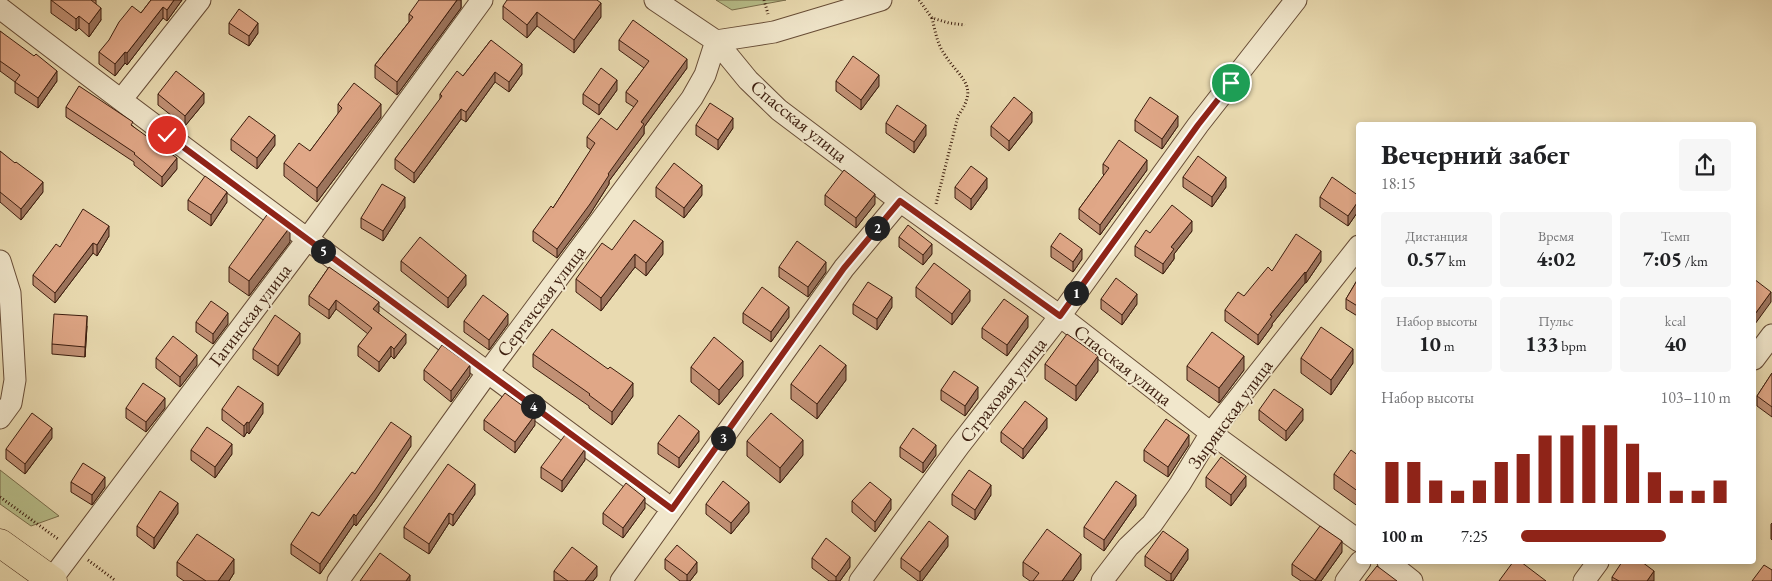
<!DOCTYPE html>
<html lang="ru">
<head>
<meta charset="utf-8">
<style>
	body { margin:0; font-family:"EB Garamond",serif; background:#f6f6f6; color:#202124; height:100vh; display:flex; flex-direction:column; font-size:19px; white-space:nowrap }
	* { box-sizing:border-box; margin:0 }
	p { font-size:16px; color:#757577 }
	.icon { flex:none; width:28px; height:28px; fill:none; stroke:currentColor; stroke-width:2; stroke-linecap:round; stroke-linejoin:round }
	.map { position:relative; flex:1; overflow:hidden }
	.side { position:absolute; left:1356px; top:122px; width:400px; height:442px; display:flex; flex-direction:column; background:#fff; border-radius:5px; box-shadow:0 2px 8px #0003 }
	.side>* { flex:none }
	.pin { position:absolute; display:grid; place-items:center; width:42px; height:42px; color:#fff; margin:-21px; border:2px solid #fff; border-radius:50%; box-shadow:0 1px 5px #0007 }
	.km { position:absolute; width:25px; height:25px; margin:-12px; border-radius:50%; background:#222; color:#fff; font-size:14px; line-height:25px; text-align:center }
	.round { display:grid; place-items:center; flex:none; width:52px; height:52px; border-radius:5px; background:#f6f6f6 }
	.summary { display:flex; align-items:center; justify-content:space-between; height:85px; padding:0 25px }
	h1 { font-size:28px; font-weight:700; line-height:38px }
	.metrics { display:grid; grid-template-columns:repeat(3,1fr); gap:8px; height:85px; padding:5px 25px }
	.metrics div { display:grid; align-content:center; border-radius:5px; background:#f6f6f6; text-align:center }
	.metrics b { font-size:21px; font-weight:700 }
	.metrics small { font-size:14px; font-weight:400 }
	.metrics p { font-size:14px }
	.chart { height:140px; padding:10px 25px }
	.chart p { display:flex; justify-content:space-between }
	.chart svg { width:100%; height:90px; margin-top:5px; stroke:#8f2418; stroke-width:6 }
	ul { padding:0 25px; list-style:none; font-size:16px }
	li { display:grid; grid-template-columns:80px 60px 1fr; align-items:center; height:38px }
	li i { height:12px; border-radius:6px; background:#8f2418 }
	.map>svg:first-child { display:block }
</style>
</head>
<body>
<div class="map">
<svg width="1772" height="581" viewBox="0 0 1772 581">
	<rect width="100%" height="100%" fill="#e9dab0"/>
	<filter id="stains"><feTurbulence type="fractalNoise" baseFrequency=".004" numOctaves="4"/><feColorMatrix values="0 0 0 0 .2 0 0 0 0 .09 0 0 0 0 .02 0 0 0 .5 -.17"/></filter>
	<radialGradient id="worn" r=".72"><stop offset=".6" stop-color="#630" stop-opacity="0"/><stop offset="1" stop-color="#630" stop-opacity=".3"/></radialGradient>
	<path fill="#b8bf8b" stroke="#7a6e4c" d="M716,0H786L732,10Z
		M0,470L59,516L31,526L0,504Z"/>
	<g fill="none" stroke-linecap="round" stroke-linejoin="round">
		<defs>
			<path id="minor" d="M655,0L716,41L748,80L779,110L900,201L1060,316L1211,433L1359,541
				M0,8C221,178 448,342 672,509
				M716,41L774,32L881,0
				M121,100L200,0
				M0,261L10,293L15,380L11,403L0,418
				M1754,359L1772,335
				M1388,562L1412,581
				M51,580L300,249L482,0
				M338,581L488,372L692,98L705,75L716,41
				M621,581L844,268L900,201
				M860,581L959,446L1060,316L1198,125L1296,0
				M1102,581L1128,547L1152,524L1180,484L1211,433L1359,246
				M1346,581L1360,562
				M1584,581L1598,562"/>
			<path id="major" d="M0,543L53,581"/>
		</defs>
		<use href="#minor" stroke="#674c36" stroke-width="23"/>
		<use href="#major" stroke="#3c1d0e" stroke-width="29"/>
		<path stroke="#3c1d0e" stroke-width="3" stroke-dasharray="1 2.5" stroke-linecap="butt" d="M764,0L768,14
			M919,0L932,18L949,23L965,25
			M932,18C935,30 937,44 945,55C960,79 980,85 958,116L936,204
			M0,497L58,539
			M88,560L116,581"/>
		<use href="#minor" stroke="#f1e7cc" stroke-width="21"/>
		<use href="#major" stroke="#e9dab0" stroke-width="28"/>
	</g>
	<path fill="#c19074" stroke="#3c1d0e" d="M51,0H96V4L101,20L89,37L79,28L76,31L51,13Z
		M151,0H182L167,21L163,18L127,65L125,63L115,76L99,64V52L141,13Z
		M461,0V8L397,95L375,78V65L409,22V14Z
		M503,6L601,17L574,53L537,26L527,38L503,19Z
		M229,23L258,33L249,46L229,34Z
		M0,31L57,81L38,108L15,93V82L0,71Z
		M491,40L522,74L509,92L495,82L466,122L461,119L414,183L395,169V159L440,100V94L463,76Z
		M619,40L687,68L644,127V134L609,181V184L590,214L557,258L533,241V231L553,208L591,150L587,147V137L617,130L634,107L626,102V92L644,68L619,50Z
		M836,81L879,86L861,110L836,91Z
		M617,90L599,115L583,104V94Z
		M158,94L204,103L185,126L158,105Z
		M338,104L381,117L317,202L284,176V163L310,151L338,114Z
		M66,107L133,126L177,169L162,187L134,165V162L66,117Z
		M1135,120L1178,126L1162,149L1135,131Z
		M1032,122L1009,151L991,136V126Z
		M886,123L926,135L914,153L886,133Z
		M696,125L733,128L718,150L696,135Z
		M231,139L275,145L257,169L231,150Z
		M0,151L43,192L21,220L0,202Z
		M1103,164L1147,170L1100,235L1079,219V209L1104,175L1103,174Z
		M1183,177L1226,187L1212,207L1183,187Z
		M656,187L702,195L684,218L656,197Z
		M955,187L987,188L971,210L955,198Z
		M825,195L875,204L856,228L825,205Z
		M1359,196V210L1348,226L1320,207V197Z
		M188,200L227,202L211,226L188,210Z
		M405,207L383,241L361,228V218Z
		M1192,231L1174,254V259L1163,274L1135,256V246Z
		M109,236L97,256L93,253L55,303L33,285V275L60,247Z
		M899,237L932,254L923,265L899,247Z
		M290,242L249,296L229,282V267Z
		M1051,246L1082,259L1073,272L1051,257Z
		M612,250L663,254L646,276L635,267L601,311L576,292V279Z
		M401,261L466,285L448,308L401,271Z
		M1321,261L1306,283H1305L1272,324V326L1258,345L1225,321V310L1244,296L1272,271Z
		M329,267L379,312H378L406,343L394,359L391,356L379,372L358,356V346L368,334L336,309L329,319L309,305V296Z
		M779,267L826,272L808,297L779,277Z
		M1359,277V317L1346,309V299Z
		M916,287L970,301L952,325L916,297Z
		M1101,299L1137,304L1122,325L1101,309Z
		M853,304L892,307L877,330L853,314Z
		M743,313L789,317L771,342L743,323Z
		M464,321L508,324L489,350L464,332Z
		M196,322L228,324L213,344L196,332Z
		M87,326L85,357L52,354V344Z
		M1028,327L1007,356L982,338V328Z
		M300,343L278,376L253,359V349Z
		M533,354L633,396L612,425L589,408V406L533,367Z
		M156,358L197,365L180,387L156,368Z
		M1301,358L1353,363L1331,395L1301,373Z
		M1045,364L1098,371L1076,401L1045,379Z
		M1187,366L1244,370L1219,403L1187,380Z
		M691,367L743,376L719,405L691,382Z
		M424,370L470,375L451,402L424,380Z
		M1772,373V417L1757,406V396Z
		M846,380L817,419L791,399V384Z
		M941,390L978,398L965,416L941,400Z
		M126,408H165L146,432L126,418Z
		M222,409L263,413L249,434L247,432L244,437L222,420Z
		M1259,410L1303,420L1286,441L1259,420Z
		M484,420L535,425L515,453L484,430Z
		M1047,428L1023,459L1001,442V432Z
		M52,438L25,474L6,459V449Z
		M699,441L679,468L658,454V443Z
		M747,441L803,455L780,483L747,456Z
		M1189,445L1168,477L1144,461V450Z
		M411,446L375,500L356,526L354,524L320,574L291,554V544L319,516L355,474Z
		M900,447L936,455L923,473L900,457Z
		M191,450L232,454L215,478L191,460Z
		M1359,456V507L1334,489V474Z
		M585,460L562,492L541,478V467Z
		M1206,477L1246,486L1231,506L1206,487Z
		M71,482L105,487L92,505L71,492Z
		M475,494L453,526L449,523L429,554L404,538V527Z
		M952,494L991,495L975,520L952,505Z
		M852,501L891,509L875,532L852,512Z
		M706,504L749,512L731,534L706,514Z
		M1136,505L1104,551L1084,537V527Z
		M645,508L623,538L603,524V513Z
		M178,513L154,549L137,536V526Z
		M1772,523V540L1771,539V524Z
		M948,546L922,581H918L901,568V558Z
		M1342,552L1321,581H1301L1292,575V564Z
		M1145,556L1188,559L1173,581H1167L1145,566Z
		M812,558L850,567L840,581H829L812,568Z
		M665,559L697,572L690,581H680L665,569Z
		M177,562L234,573L229,581H184L177,576Z
		M1023,562L1081,569L1073,581H1030L1023,576Z
		M554,571L597,576L593,581H554Z
		M1612,577L1654,581H1612Z"/>
	<path fill="#9d755e" stroke="#3c1d0e" d="M174,0H182L167,21V10Z
		M457,0H461V8L397,95V82Z
		M601,3V17L574,53V40Z
		M163,7V18L127,65V53Z
		M101,8V20L89,37V24Z
		M537,12V26L527,38V25Z
		M79,16V28L76,31V19Z
		M258,23V33L249,46V36Z
		M125,52V63L115,76V64Z
		M687,59V68L644,127V134L609,181V184L590,214L557,258V249L641,122Z
		M522,64V74L509,92V82Z
		M57,71V81L38,108V98Z
		M495,72V82L466,122V112Z
		M879,75V86L861,110V100Z
		M617,80V90L599,115V105Z
		M204,93V103L185,126V116Z
		M381,104V117L317,202V188Z
		M461,109V119L414,183V173Z
		M1032,112V122L1009,151V141Z
		M1178,116V126L1162,149V139Z
		M733,118V128L718,150V140Z
		M926,125V135L914,153V142Z
		M275,135V145L257,169V158Z
		M177,158V169L162,187V177Z
		M1147,160V170L1100,235V225Z
		M1226,177V187L1212,207V197Z
		M987,178V188L971,210V199Z
		M43,182V192L21,220V209Z
		M702,185V195L684,218V208Z
		M227,192V202L211,226V215Z
		M875,194V204L856,228V218Z
		M405,197V207L383,241V231Z
		M1359,200V210L1348,226V216Z
		M1192,221V231L1174,254V259L1163,274V264L1171,247Z
		M109,226V236L97,256V245Z
		M290,227V242L249,296V281Z
		M663,241V254L646,276V263Z
		M93,243V253L55,303V293Z
		M932,244V254L923,265V255Z
		M1082,249V259L1073,272V262Z
		M1321,251V261L1306,283V273Z
		M635,254V267L601,311V298Z
		M826,262V272L808,297V287Z
		M1305,272V283L1272,324V326L1258,345V335L1270,315Z
		M466,275V285L448,308V298Z
		M970,290V301L952,325V314Z
		M1771,292V302L1755,324V314Z
		M1137,294V304L1122,325V315Z
		M892,297V307L877,330V319Z
		M336,300V309L329,319V310Z
		M379,302V312L373,318V309Z
		M789,307V317L771,342V332Z
		M228,313V324L213,344V334Z
		M508,314V324L489,350V340Z
		M87,316V326L85,357V347Z
		M1028,316V327L1007,356V345Z
		M300,333V343L278,376V366Z
		M406,334V343L394,359V349Z
		M391,346V356L379,372V362Z
		M1353,349V363L1331,395V380Z
		M197,355V365L180,387V377Z
		M1098,356V371L1076,401V386Z
		M1244,356V370L1219,403V388Z
		M743,361V376L719,405V390Z
		M470,365V375L451,402V391Z
		M846,365V380L817,419V404Z
		M633,383V396L612,425V412Z
		M978,387V398L965,416V406Z
		M165,398V408L146,432V422Z
		M263,403V413L249,434V423Z
		M1303,409V420L1286,441V431Z
		M535,415V425L515,453V442Z
		M1047,418V428L1023,459V449Z
		M247,422V432L244,437V426Z
		M52,428V438L25,474V464Z
		M699,431V441L679,468V458Z
		M1189,435V445L1168,477V467Z
		M411,436V446L375,500L356,526V516Z
		M803,440V455L780,483V468Z
		M232,444V454L215,478V467Z
		M936,445V455L923,473V463Z
		M585,449V460L562,492V481Z
		M1246,476V486L1231,506V495Z
		M105,477V487L92,505V495Z
		M475,484V494L453,526V515Z
		M991,485V495L975,520V510Z
		M1136,495V505L1104,551V540Z
		M645,498V508L623,538V528Z
		M891,499V509L875,532V522Z
		M749,502V512L731,534V523Z
		M178,503V513L154,549V538Z
		M449,513V523L429,554V544Z
		M354,514V524L320,574V564Z
		M948,536V546L922,581H920V572Z
		M1342,541V552L1321,581H1315Z
		M1188,549V559L1173,581H1171V574Z
		M1081,554V569L1073,581H1062Z
		M850,557V567L840,581H836V577Z
		M234,559V573L229,581H218Z
		M697,562V572L690,581H687V575Z
		M597,566V576L593,581H585Z
		M1654,571V581H1647Z
		M410,575V581H406Z"/>
	<path fill="#e0a787" stroke="#3c1d0e" d="M51,0H91L101,8L89,24L79,16L76,19Z
		M151,0H174L167,10L163,7L127,53L125,52L115,64L99,52L109,40L119,22L132,6L141,13Z
		M419,0H457L397,82L375,65L413,17L409,14Z
		M507,0H597L601,3L574,40L537,12L527,25L503,6Z
		M239,9L258,23L249,36L229,23Z
		M633,20L687,59L641,122L644,124L608,174L609,175L590,204L557,249L533,231L551,206L553,208L595,143L587,137L601,118L617,130L638,101L626,92L649,61L619,40Z
		M0,31L34,56L36,54L57,71L38,98L15,82L20,75L0,61Z
		M491,40L522,64L509,82L495,72L466,112L461,109L414,173L395,159L442,96L440,94L457,71L463,76Z
		M853,56L879,75L861,100L836,81Z
		M601,68L617,80L599,105L583,94Z
		M176,71L204,93L185,116L158,94Z
		M354,83L381,104L317,188L284,163L299,143L310,151L342,108L338,104Z
		M79,86L133,122L131,125L177,158L162,177L134,154L135,153L66,107Z
		M1014,97L1032,112L1009,141L991,126Z
		M1150,97L1178,116L1162,139L1135,120Z
		M710,103L733,118L718,140L696,125Z
		M897,105L926,125L914,142L886,123Z
		M249,116L275,135L257,158L231,139Z
		M1119,140L1147,160L1100,225L1079,209L1109,168L1103,164Z
		M0,151L15,163L16,162L43,182L21,209L0,192Z
		M1198,156L1226,177L1212,197L1183,177Z
		M674,163L702,185L684,208L656,187Z
		M971,166L987,178L971,199L955,187Z
		M844,170L875,194L856,218L825,195Z
		M205,176L227,192L211,215L188,200Z
		M1332,177L1359,196V200L1348,216L1320,197Z
		M382,184L405,197L383,231L361,218Z
		M1172,205L1192,221L1171,247L1174,249L1163,264L1135,246L1146,230L1150,233Z
		M83,209L109,226L97,245L93,243L55,293L33,275L56,244L60,247Z
		M269,212L290,227L249,281L229,267Z
		M634,220L663,241L646,263L635,254L601,298L576,279L602,243L612,250Z
		M908,225L932,244L923,255L899,237Z
		M1060,233L1082,249L1073,262L1051,246Z
		M1296,234L1321,251L1306,273L1305,272L1270,315L1272,316L1258,335L1225,310L1238,292L1244,296L1268,267L1272,271Z
		M420,237L466,275L448,298L401,261Z
		M797,241L826,262L808,287L779,267Z
		M934,263L970,290L952,314L916,287Z
		M329,267L379,302L373,309L406,334L394,349L391,346L379,362L358,346L372,328L336,300L329,310L309,296Z
		M1359,277V307L1346,299Z
		M1116,278L1137,294L1122,315L1101,299Z
		M1754,279L1771,292L1755,314L1754,313Z
		M868,282L892,297L877,319L853,304Z
		M762,287L789,307L771,332L743,313Z
		M483,295L508,314L489,340L464,321Z
		M1004,299L1028,316L1007,345L982,328Z
		M211,301L228,313L213,334L196,322Z
		M54,314L87,316L85,347L52,344Z
		M275,315L300,333L278,366L253,349Z
		M1321,327L1353,349L1331,380L1301,358Z
		M552,329L608,369L610,367L633,383L612,412L589,395L590,394L533,354Z
		M1212,332L1244,356L1219,388L1187,366Z
		M1067,334L1098,356L1076,386L1045,364Z
		M173,336L197,355L180,377L156,358Z
		M714,337L743,361L719,390L691,367Z
		M442,345L470,365L451,391L424,370Z
		M820,345L846,365L817,404L791,384Z
		M954,371L978,387L965,406L941,390Z
		M1772,373V407L1757,396Z
		M143,383L165,398L146,422L126,408Z
		M238,386L263,403L249,423L247,422L244,426L222,409Z
		M1274,389L1303,409L1286,431L1259,410Z
		M505,393L535,415L515,442L484,420Z
		M1025,401L1047,418L1023,449L1001,432Z
		M32,413L52,428L25,464L6,449Z
		M771,413L803,440L780,468L747,441Z
		M679,415L699,431L679,458L658,443Z
		M1166,419L1189,435L1168,467L1144,450Z
		M391,422L411,436L375,490L356,516L354,514L320,564L291,544L312,512L319,516L352,472L355,474Z
		M207,427L232,444L215,467L191,450Z
		M913,428L936,445L923,463L900,447Z
		M565,435L585,449L562,481L541,467Z
		M1351,450L1359,456V492L1334,474Z
		M1221,457L1246,476L1231,495L1206,477Z
		M83,463L105,477L92,495L71,482Z
		M448,464L475,484L453,515L449,513L429,544L404,527Z
		M969,470L991,485L975,510L952,494Z
		M723,481L749,502L731,523L706,504Z
		M1116,481L1136,495L1104,540L1084,527Z
		M870,482L891,499L875,522L852,501Z
		M626,483L645,498L623,528L603,513Z
		M160,491L178,503L154,538L137,526Z
		M929,521L948,536L920,572L901,558Z
		M1320,526L1342,541L1315,580L1292,564Z
		M1047,529L1081,554L1062,581H1033L1039,573L1023,562Z
		M1163,531L1188,549L1171,574L1145,556Z
		M197,534L234,559L218,581H206L177,562Z
		M826,538L850,557L836,577L812,558Z
		M677,545L697,562L687,575L665,559Z
		M572,547L597,566L585,581H568L554,571Z
		M380,553L410,575L406,581H360Z
		M1513,562H1521L1546,581H1499Z
		M1622,562H1642L1654,571L1647,581H1619L1612,577Z
		M1764,565L1772,570V581H1752Z
		M1377,566L1397,581H1365Z"/>
	<g fill="none" stroke-linecap="round" stroke-linejoin="round">
		<defs>
			<path id="route" d="M167,135L672,509L844,268L900,201L1060,316L1198,125L1231,83"/>
		</defs>
		<use href="#route" stroke="#fff" stroke-width="10"/>
		<use href="#route" stroke="#8f2418" stroke-width="6"/>
	</g>
	<g text-anchor="middle" dominant-baseline="central" stroke-width="4" stroke-linejoin="round" paint-order="stroke">
		<g font-size="19" fill="#3c1d0e" stroke="#f1e7cc">
			<text transform="translate(799 121) rotate(39)">Спасская улица</text>
			<text transform="translate(541 301) rotate(-53)">Сергачская улица</text>
			<text transform="translate(250 315) rotate(-53)">Гагинская улица</text>
			<text transform="translate(1123 365) rotate(38)">Спасская улица</text>
			<text transform="translate(1003 390) rotate(-52)">Страховая улица</text>
			<text transform="translate(1230 414) rotate(-54)">Зырянская улица</text>
		</g>
	</g>
	<rect width="100%" height="100%" filter="url(#stains)"/>
	<rect width="100%" height="100%" fill="url(#worn)"/>
</svg>
<div class="pin" style="left:1231px;top:83px;background:#1e9e55"><svg class="icon" aria-label="arrive" viewBox="0 0 24 24"><path d="M6 21V4h12l-3 4 3 4H6"/></svg></div>
<div class="pin" style="left:167px;top:135px;background:#d93025"><svg class="icon" aria-label="check" viewBox="0 0 24 24"><path d="M5 12l5 5 9-10"/></svg></div>
<b class="km" style="left:1076px;top:293px">1</b>
<b class="km" style="left:877px;top:228px">2</b>
<b class="km" style="left:723px;top:438px">3</b>
<b class="km" style="left:533px;top:406px">4</b>
<b class="km" style="left:323px;top:251px">5</b>
<section class="side">
<div class="summary"><div><h1>Вечерний забег</h1><p>18:15</p></div><a class="round"><svg class="icon" aria-label="share" viewBox="0 0 24 24"><path d="M12 15V3M7 8l5-5 5 5M5 13v7h14v-7"/></svg></a></div>
<div class="metrics">
<div><p>Дистанция</p><b>0.57<small> km</small></b></div>
<div><p>Время</p><b>4:02</b></div>
<div><p>Темп</p><b>7:05<small> /km</small></b></div>
</div>
<div class="metrics">
<div><p>Набор высоты</p><b>10<small> m</small></b></div>
<div><p>Пульс</p><b>133<small> bpm</small></b></div>
<div><p>kcal</p><b>40</b></div>
</div>
<div class="chart"><p><span>Набор высоты</span>103–110 m</p>
<svg viewBox="0 0 160 44" preserveAspectRatio="none"><path d="M5 44V24M15 44V24M25 44V33M35 44V38M45 44V33M55 44V24M65 44V20M75 44V11M85 44V11M95 44V6M105 44V6M115 44V15M125 44V29M135 44V38M145 44V38M155 44V33"/></svg>
</div>
<ul>
<li><b>100 m</b>7:25<i style="width:69%"></i></li>
</ul>
</section>
</div>
</body>
</html>
